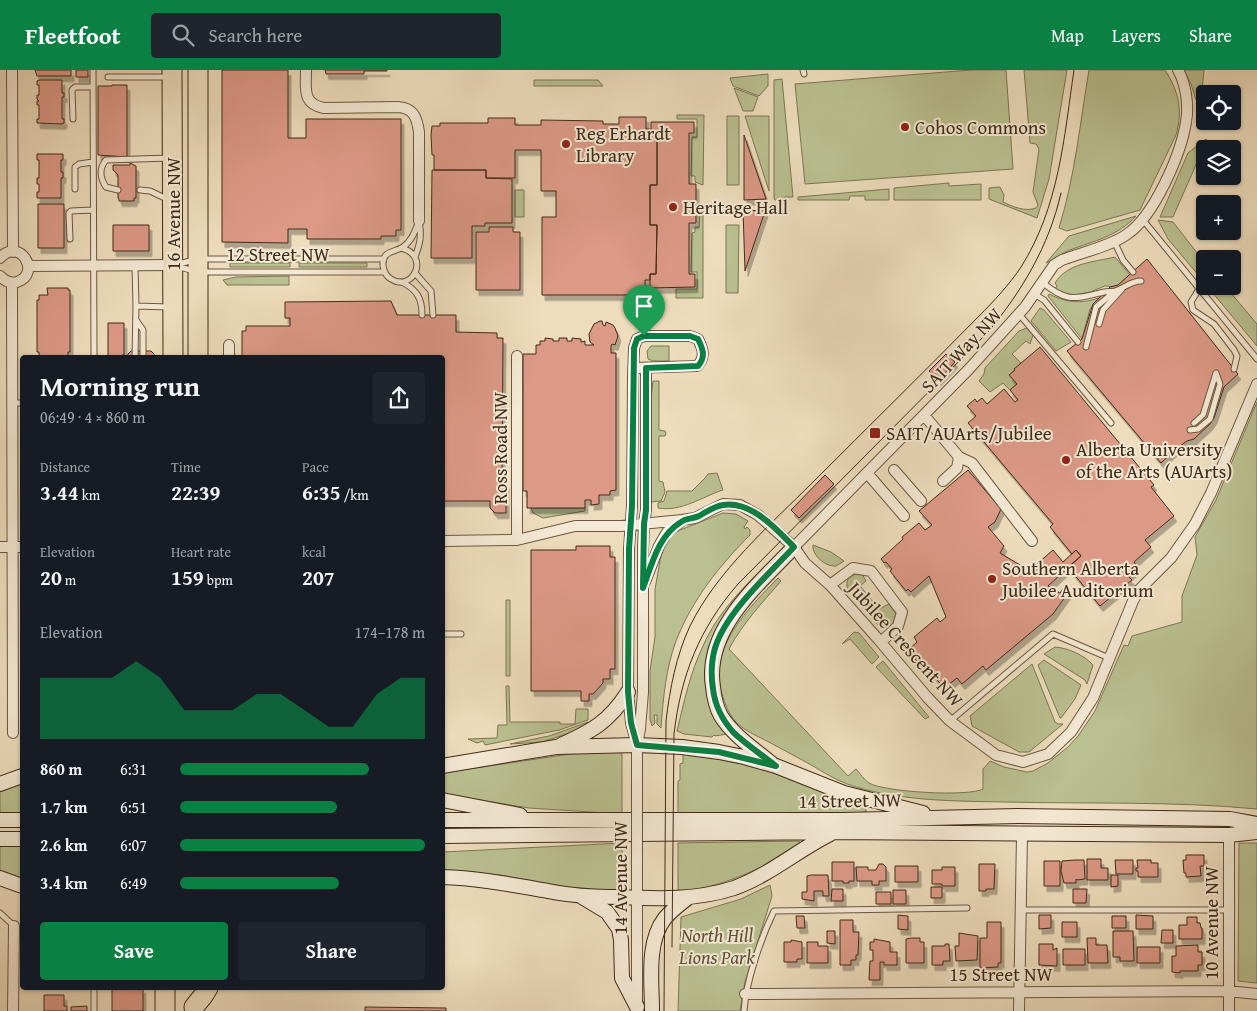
<!DOCTYPE html>
<html lang="en">
<head>
<meta charset="utf-8">
<style>
	body { margin:0; font-family:"Gentium Book Plus",serif; background:#20242c; color:#f1f3f6; height:100vh; display:flex; flex-direction:column; font-size:19px; white-space:nowrap }
	* { box-sizing:border-box; margin:0 }
	p { font-size:16px; color:#9ea1a6 }
	.icon { flex:none; width:28px; height:28px; fill:none; stroke:currentColor; stroke-width:2; stroke-linecap:round; stroke-linejoin:round }
	.map { position:relative; flex:1; overflow:hidden }
	.details { position:absolute; left:20px; top:285px; width:425px; height:635px; display:flex; flex-direction:column; background:#171b24; border-radius:5px; box-shadow:0 1px 4px #0004 }
	.details>* { flex:none }
	.controls { position:absolute; left:1196px; top:15px; display:grid; gap:10px }
	.controls a { display:grid; place-items:center; width:45px; height:45px; border-radius:5px; background:#171b24; box-shadow:0 1px 4px #0004; font-size:25px }
	.pin { position:absolute; display:grid; place-items:center; width:42px; height:42px; color:#fff; margin:-51px -21px; border-radius:50% 50% 50% 0; rotate:-45deg; box-shadow:0 0 5px #0007 }
	.pin .icon { rotate:45deg }
	.round { display:grid; place-items:center; flex:none; width:52px; height:52px; border-radius:5px; background:#20242c }
	.overview { display:flex; align-items:center; justify-content:space-between; height:85px; padding:0 20px }
	h1 { font-size:28px; font-weight:800; line-height:38px }
	.metrics { display:grid; grid-template-columns:repeat(3,1fr); gap:8px; height:85px; padding:5px 20px }
	.metrics div { display:grid; align-content:center }
	.metrics b { font-size:21px; font-weight:800 }
	.metrics small { font-size:14px; font-weight:400 }
	.metrics p { font-size:14px }
	.chart { height:140px; padding:10px 20px }
	.chart p { display:flex; justify-content:space-between }
	.chart svg { width:100%; height:90px; margin-top:5px; fill:#0b8043; opacity:.7 }
	.action { display:flex; gap:10px; margin-top:auto; padding:10px 20px }
	.action a { flex:1; height:58px; border-radius:5px; background:#0b8043; color:#fff; font-size:20px; font-weight:800; line-height:58px; text-align:center }
	.action a+a { background:#20242c; color:#f1f3f6 }
	ul { padding:0 20px; list-style:none; font-size:16px }
	li { display:grid; grid-template-columns:80px 60px 1fr; align-items:center; height:38px }
	li i { height:12px; border-radius:6px; background:#0b8043 }
	header { display:flex; align-items:center; gap:30px; box-sizing:border-box; height:70px; padding:0 25px; background:#0b8043; color:#fff }
	header strong { font-size:24px }
	nav { display:flex; gap:28px; margin-inline-start:auto; font-size:18px }
	.search { width:350px; height:45px; background:#20242c; display:flex; align-items:center; gap:12px; box-sizing:border-box; padding:0 18px; border-radius:5px; color:#9ea1a6; font-size:19px }
	.map>svg:first-child { display:block }
</style>
</head>
<body>
<header>
<strong>Fleetfoot</strong>
<div class="search"><svg class="icon" aria-label="search" viewBox="0 0 24 24"><circle cx="10" cy="10" r="6"/><path d="M15 15l6 6"/></svg>Search here</div>
<nav><a>Map</a><a>Layers</a><a>Share</a></nav>
</header>
<div class="map">
<svg width="1257" height="941" viewBox="0 0 1257 941">
	<defs>
		<filter id="shadow"><feDropShadow dx="3" dy="5.5" stdDeviation="0" flood-color="#0004"/></filter>
	</defs>
	<rect width="100%" height="100%" fill="#eeddbd"/>
	<filter id="stains"><feTurbulence type="fractalNoise" baseFrequency=".004" numOctaves="4"/><feColorMatrix values="0 0 0 0 .2 0 0 0 0 .09 0 0 0 0 .02 0 0 0 .5 -.17"/></filter>
	<radialGradient id="worn" r=".72"><stop offset=".6" stop-color="#630" stop-opacity="0"/><stop offset="1" stop-color="#630" stop-opacity=".3"/></radialGradient>
	<path fill="#bac090" stroke="#7d7654" d="M971,0H1006L1013,99L805,114L795,14Z
		M1024,0H1067L1049,109L1037,148L989,129V118L1000,117L1004,125L1003,132C1013,137 1026,142 1036,138L1038,135L1033,122L1039,79L1036,74L1030,73Z
		M1089,0H1165C1179,22 1183,40 1176,65L1140,140L1067,161L1059,158C1075,106 1080,53 1089,0Z
		M1184,0H1204L1201,31L1196,30L1191,14Z
		M768,4V16L759,26L733,16L730,8Z
		M782,9L793,127H785V130H775L774,128V10Z
		M534,10H598L603,16H534Z
		M734,18L758,27L753,41H743Z
		M677,45H704L703,115L695,112V106H691L692,67H697V49H677Z
		M727,46H739V115H727Z
		M745,46H769V121Z
		M1206,69L1208,72L1202,81L1173,147H1160L1188,83Z
		M949,113V116L981,114V130H894V118Z
		M889,119V130H865V126H850L849,130H798V127Z
		M515,120H524V147H515Z
		M696,139H703V228H676V219H697V202H691L692,163L695,162V157H699L700,143L696,142Z
		M1136,146C1118,166 1094,171 1070,180C1061,183 1053,190 1046,193L1069,166Z
		M1158,150L1173,152L1205,193V213L1168,169Z
		M726,155H739L738,223H726Z
		M1115,187L1130,205L1116,217L1105,216L1090,222L1076,225L1062,223L1055,219L1057,216L1055,213C1067,193 1094,192 1115,187Z
		M230,193H290V197H230Z
		M299,193H367V197H299Z
		M289,206V215H227L223,210L236,207Z
		M1207,216H1225L1257,254V276Z
		M1049,224C1067,233 1080,234 1099,228L1090,239L1082,269L1048,226Z
		M1040,238L1044,240L1071,272L1056,281L1031,251Z
		M1027,258L1033,265L1030,274L1026,271L1012,284L1021,293L1010,305L1017,314L1010,320L1003,313L990,322L979,311L984,304L985,298L1019,261Z
		M651,276H669V291H653L648,289L647,281Z
		M653,311H659V360L665,361L666,363L665,366H659V411L663,412L665,422L661,431L651,432V329Z
		M1257,332V739C1173,731 1088,734 1004,732C951,731 896,731 847,714C831,708 819,699 804,691C792,684 779,678 767,671C757,666 743,660 735,651C729,644 725,634 722,624C708,577 748,539 778,508L781,511C762,533 743,553 729,579L848,706L856,699C860,703 864,710 869,713C884,722 968,727 983,719V699L990,691L1004,697L1027,702L1033,701L1048,693L1068,677L1078,666L1095,641L1124,575L1128,576L1132,566L1182,552V526L1197,485L1195,467L1216,430Z
		M717,403L723,420C701,427 682,442 658,438V433L664,431L667,421H692L705,408L708,404Z
		M531,438H585V441L543,448L533,443Z
		M723,443L736,444L748,451L744,457L745,459L747,457L750,460V465C719,496 692,530 676,571C666,598 663,629 661,658L657,654V645H654L655,653L652,656L650,649V601L655,567V519L662,480L666,471L675,462Z
		M813,475L831,482L844,491L836,496C826,497 812,486 813,475Z
		M774,487L777,490L718,556L708,578L705,601L707,623L727,664L715,666L714,665L712,667L684,664L677,661C684,632 690,603 703,576C718,541 747,514 774,487Z
		M856,504H862L866,511L860,516L879,539L889,534L896,544L893,556L890,558H883L878,555L847,517C846,509 849,507 856,504Z
		M506,530H510V606H506Z
		M854,562L859,563L879,587L872,594L850,569L842,574Z
		M1055,577C1068,578 1084,585 1093,595L1087,614L1085,610L1044,584Z
		M1044,590L1081,615L1075,629L1061,648H1060L1038,595Z
		M883,591L929,647L925,649L876,597Z
		M1032,594L1055,652L1058,654H1063L1029,682H1019L972,656L970,646Z
		M506,616H509L510,652H560V654H575L576,639H588V650L559,660L485,675L483,671L477,673L468,669L497,668L498,655H507Z
		M588,652V657L542,672L510,674L549,666Z
		M621,681L622,685V744L529,738L443,724L442,703L570,684Z
		M683,684C712,687 740,692 767,701C801,711 832,728 866,737V742L840,744H678V711L680,710V694L683,693Z
		M22,713V743H0V721Z
		M799,771L800,773L797,776C757,802 725,815 678,823V773Z
		M622,773V821L574,819L500,805L443,800V782Z
		M1239,773H1257V913L1238,911Z
		M0,776H22V811L0,803Z
		M770,815L772,826L745,912L740,941H678L681,847L741,829Z"/>
	<path fill="#dc9986" stroke="#402b18" filter="url(#shadow)" d="M35,0H71V6H37Z
		M76,0H88V7H76Z
		M222,0H288V68H306V49H401V160H396V166H381V169H307V159H288V173L222,172Z
		M325,0H387V1H364V4H326Z
		M39,10H62V23H64V27H62V49H64V53L62,54L37,53V49H39V35H37V31H39L37,29V25H39V15H37V11Z
		M112,15H127V87L98,85V16H112Z
		M619,47H646V59H651V64H657V115H650V155H657L656,204H650V210H645V225H542V147H556V121H541V80H515V108H486V100H434V85H432L431,65L432,56H440V53H488V48H515V55H541V50L603,51V54H619Z
		M651,52H694V63H689V114H696V153H689V204H695V217L650,218V204H656L657,155H650V115H657V64H651Z
		M744,65L766,129L744,130Z
		M37,84H63V90H61V102H63V108H61V128H37V122H39V114H37V108H39V90H37Z
		M130,93L136,96V128H134V131H119V129L118,128V105L113,100V95H130Z
		M432,100H486V108L512,109V153H485V156H472V188H431Z
		M38,134H64V178H38Z
		M743,140L765,141L745,201Z
		M113,155H149V181H113Z
		M489,157H513V162H520V220H476V162H489Z
		M1147,189L1238,304L1224,317L1214,348L1210,354L1194,369L1187,371L1176,379L1161,393L1067,281L1082,269L1093,234L1110,217L1118,215Z
		M47,218H68V220H70V282H68V286H39V282H37V230H39V225H48Z
		M391,231L397,245H456V262L497,263V268H503L502,412H506V443H495L490,438V431H442V288H242V261H246V256H290V248H285V232Z
		M600,251H602L603,255L605,256L606,252L613,255L615,258L618,266L615,275L612,274L611,276V283H616V420L610,421V425H599V434L591,435V430H585V438H527V421H523V284H536V275H540V271H545V268L553,269V271H559V268H567V271H572V268L581,269V272L585,271V275H594L590,272L589,264L594,254Z
		M108,253H124V285H122V288H108Z
		M1040,277L1154,415L1151,417L1174,446L1145,470L1151,477L1134,492L1138,498L1128,506L1132,510L1100,536L1068,497L1081,486L1076,480L1072,484L1050,457L1053,454L968,353L976,346L967,336L975,329L977,332L982,328L987,334L1004,319L1015,332L1018,330L1010,320L1017,314L1009,305L1015,300L1014,299Z
		M131,281H151L154,284L155,288H127L128,284Z
		M946,284L955,292L938,310L929,301Z
		M968,400L1001,439L995,452L988,457L1004,476L1000,483L1040,507L1042,505L1036,502L1037,494L1053,480L1063,492L1076,480L1081,486L1048,516L1060,523L1065,516L1070,520L1053,544L986,600L983,596L962,614L957,608L944,618L928,599L925,601L908,580L917,572L914,567L937,548L940,552L946,547L929,506L911,522L908,519L906,521L890,501L892,499L886,492L884,493L881,489L903,469L902,467L919,453L925,460L932,455L919,441Z
		M825,405L834,414L799,448L791,440Z
		M576,476H610V487H615V599H610V609H603V613L593,624H589V631H581V621H531V480H576Z
		M1186,785H1204V796H1200L1201,806L1186,807V803H1184L1183,790H1186Z
		M1087,789H1101V798H1108V810H1087Z
		M1075,790H1084L1085,809L1077,810L1076,809V813H1064L1061,801L1062,791Z
		M1115,790H1133V804H1116Z
		M1137,790H1151V793H1158V807H1138V801H1136V798H1138Z
		M1044,791H1060V816H1044Z
		M832,792H854V811H849V813H843V811H832Z
		M879,794H883L886,797V811H879V815H872V811H857L856,797H868V800H876Z
		M979,794H995L994,819H986V821H979Z
		M895,796H918V812H895Z
		M942,797H955V816H942V814H932V800H942Z
		M811,805H828L829,826H823V821H814V831L802,829V822H807V806Z
		M1111,805H1118V816L1111,817Z
		M931,817H942V828H931Z
		M832,819H843V831H831Z
		M1073,819H1087L1086,833H1073Z
		M893,820H906V834H893Z
		M876,822H891V834H876Z
		M898,845L908,846V860L898,859Z
		M1039,845H1051V858L1039,859Z
		M1136,845L1153,846V859H1136Z
		M796,846H804L805,858H797Z
		M1112,846H1126V858H1112Z
		M1187,847H1197V853H1200L1201,858H1202V869H1179V855H1187Z
		M840,850H853V862H859L858,885H856V890H851V895H840Z
		M987,852H1001V893H998V897L980,898V868H987Z
		M1062,852H1077V867H1062Z
		M1162,860H1173V873H1161Z
		M827,861H835V874L827,873Z
		M1113,861H1133L1134,891H1120V887H1113Z
		M959,863L978,866L977,890L956,891L955,876H959Z
		M911,868H920V872H924V893H906V869Z
		M1087,868H1096V875H1107L1108,893H1088Z
		M874,869L890,872V882H897V895H884V892H880V910H869L870,891H873V880H870V872H874Z
		M791,870L802,872V889H797V892H784V872H791Z
		M807,872H818V876H828V893H807Z
		M945,874H949L950,891H943V895H932V876H945Z
		M1039,874H1053V880L1057,878V896L1039,895Z
		M1198,875V882H1202V895H1198V901H1180V903L1172,902V886H1176V876Z
		M1137,877H1160V893H1137Z
		M1063,879H1085V895H1063Z
		M112,918H143V941H112Z
		M44,925H64V936H67V941H44Z
		M87,936V941H71V937Z
		M365,937L446,938V941H365Z"/>
	<g fill="none" stroke-linecap="round" stroke-linejoin="round">
		<defs>
			<path id="lane" d="M93,0L94,288
				M803,0L804,4
				M108,7H170
				M73,49L72,20L75,17H93
				M75,119V97L79,94L93,92
				M118,120L106,117C100,108 99,98 106,90L170,88
				M140,120L150,121L167,129
				M1143,150L1257,289
				M70,169L69,143L71,141L93,140
				M1114,171L1123,190L1133,202
				M401,178C431,185 413,223 391,209C387,207 384,201 383,196C382,180 394,183 403,177C412,171 415,161 419,151
				M415,187C420,174 422,165 419,152
				M202,189H384
				M135,195L136,236L169,237
				M175,195L194,190
				M176,196L194,201
				M202,202H385
				M415,203L431,221L433,245
				M402,212C417,220 422,228 422,245
				M1042,212C1067,233 1074,229 1104,222C1107,221 1112,222 1115,221C1124,218 1131,211 1141,211
				M1199,219L1191,232L1193,240L1214,254L1234,280L1237,286L1234,299
				M1034,224L1044,230L1078,272
				M1019,244L1111,353
				M136,250L143,260V288
				M1099,254L1103,240L1122,219
				M1086,277L1096,237L1114,222
				M135,288L136,236
				M13,333H22
				M1194,353L1203,345L1216,303
				M1190,360L1198,359L1210,349L1220,314L1216,303
				M442,564H461
				M950,651L1053,564L1109,588
				M1020,840H1229
				M0,843L14,856
				M94,941V918
				M744,941C746,911 761,868 774,841L967,838"/>
			<path id="street" d="M12,0L13,182
				M306,0C306,19 302,34 324,38L398,37C414,38 417,48 419,62V151
				M0,188C20,166 42,204 17,212C10,214 5,211 0,206
				M28,196L173,195
				M12,213L13,663
				M229,275V288
				M517,286V470
				M633,298L697,296C706,287 703,279 698,269L690,266H644L637,269L634,278L633,307L632,436L629,479L628,622L631,653L637,675
				M924,345L959,387L957,398L943,411
				M959,387L972,393L1032,471
				M894,400L921,431
				M867,403L904,446
				M442,471L517,470L575,456H621L682,450L695,448L723,434L740,435L758,445L794,477L969,299L1025,237L1054,195L1062,190C1083,182 1108,177 1126,165C1154,147 1181,84 1186,52C1189,36 1186,14 1178,0
				M0,477H22
				M794,477L805,493L830,515L878,569L927,627L950,651L996,685L1023,692L1048,684L1071,662L1093,628L1133,531L1139,520L1171,488L1195,454L1211,423L1257,314
				M645,512L659,476L667,462L682,451
				M830,515L853,498L871,501L902,542L898,556L881,572
				M637,716V675L640,659L643,622V479L644,454L646,440V298
				M745,924L1228,921L1257,924
				M637,934V800
				M13,941L14,856
				M1019,941L1022,765
				M1229,941V765"/>
			<path id="secondary" d="M561,675C592,661 609,652 628,622
				M771,693C754,679 733,665 721,646C716,637 714,627 713,617C704,559 758,515 794,477
				M442,696L556,677L637,675L682,677L719,682L744,687L776,696L844,723L923,743
				M0,714L22,706
				M442,730L520,745
				M0,750H22
				M442,750H842L1018,746L1230,749L1257,754
				M442,766L833,762L1229,765L1257,762
				M0,769H22
				M442,807C479,808 513,815 548,821C572,826 596,827 620,827C659,829 697,830 734,818C768,806 798,780 830,764
				M0,808L22,816
				M582,827L607,842L619,859L621,870L622,908L637,937
				M652,941C652,912 646,872 665,848C672,840 681,833 689,827"/>
			<path id="highway" d="M172,0L173,288
				M198,0V288
				M194,937L203,926L208,918
				M165,941V918"/>
		</defs>
		<use href="#lane" stroke="#6c5841" stroke-width="7"/>
		<use href="#street" stroke="#6c5841" stroke-width="12"/>
		<use href="#secondary" stroke="#402b18" stroke-width="16"/>
		<use href="#highway" stroke="#402b18" stroke-width="21"/>
		<use href="#lane" stroke="#f4e9d4" stroke-width="5"/>
		<use href="#street" stroke="#f4e9d4" stroke-width="10"/>
		<use href="#secondary" stroke="#f4e9d4" stroke-width="14"/>
		<use href="#highway" stroke="#eeddbd" stroke-width="19"/>
		<path stroke="#402b18" stroke-width="1" d="M672,877L674,664C681,605 699,559 738,514L988,262C1022,221 1049,176 1061,123
			M664,941L666,651C670,618 676,586 690,556C717,501 770,455 813,412C868,357 924,302 979,246C994,231 1009,215 1021,197C1059,137 1064,68 1074,0"/>
		<defs>
			<path id="street-bridge" d="M637,800V716"/>
		</defs>
		<use href="#street-bridge" stroke="#6c5841" stroke-width="12" stroke-linecap="butt"/>
		<use href="#street-bridge" stroke="#f4e9d4" stroke-width="10"/>
	</g>
	<g fill="none" stroke-linecap="round" stroke-linejoin="round">
		<defs>
			<path id="route" d="M644,266H690L698,269C703,279 706,287 698,296L646,298V440L644,454L643,518C652,494 658,466 681,452C686,448 693,449 699,446C706,442 715,436 723,435C751,430 777,460 794,477C769,504 726,542 715,578C711,592 711,606 713,619C715,636 723,651 734,663C747,675 762,685 776,696L719,682L637,675L631,653L628,622L629,479L632,436L634,278L637,269Z"/>
		</defs>
		<use href="#route" stroke="#fff" stroke-width="10"/>
		<use href="#route" stroke="#0b8043" stroke-width="6"/>
	</g>
	<g fill="#8f2418" stroke="#f4e9d4" stroke-width="2">
		<circle cx="905" cy="57" r="5"/>
		<circle cx="566" cy="74" r="5"/>
		<circle cx="673" cy="137" r="5"/>
		<rect x="869" y="357" width="12" height="12" rx="2.5"/>
		<circle cx="1066" cy="390" r="5"/>
		<circle cx="992" cy="509" r="5"/>
	</g>
	<g text-anchor="middle" dominant-baseline="central" stroke-width="4" stroke-linejoin="round" paint-order="stroke">
		<g font-size="19" fill="#402b18" stroke="#f4e9d4" text-anchor="start">
			<text x="915" y="57">Cohos Commons</text>
			<text x="576" y="63">Reg Erhardt<tspan x="576" dy="22">Library</tspan></text>
			<text x="683" y="137">Heritage Hall</text>
			<text x="886" y="363">SAIT/AUArts/Jubilee</text>
			<text x="1076" y="379">Alberta University<tspan x="1076" dy="22">of the Arts (AUArts)</tspan></text>
			<text x="1002" y="498">Southern Alberta<tspan x="1002" dy="22">Jubilee Auditorium</tspan></text>
		</g>
		<g font-size="19" fill="#402b18" stroke="#f4e9d4">
			<text transform="translate(173 144) rotate(-90)">16 Avenue NW</text>
			<text x="278" y="184">12 Street NW</text>
			<text transform="translate(961 280) rotate(-47)">SAIT Way NW</text>
			<text transform="translate(500 378) rotate(-90)">Ross Road NW</text>
			<text transform="translate(906 574) rotate(48)">Jubilee Crescent NW</text>
			<text transform="translate(850 730) rotate(-1)">14 Street NW</text>
			<text transform="translate(620 808) rotate(-90)">14 Avenue NW</text>
			<text transform="translate(1211 853) rotate(-90)">10 Avenue NW</text>
			<text x="1001" y="904">15 Street NW</text>
		</g>
		<g font-size="19" font-style="italic" fill="#5e5036" stroke="#f4e9d4">
			<text x="717" y="865">North Hill<tspan x="717" dy="22">Lions Park</tspan></text>
		</g>
	</g>
	<rect width="100%" height="100%" filter="url(#stains)"/>
	<rect width="100%" height="100%" fill="url(#worn)"/>
</svg>
<div class="controls">
<a><svg class="icon" aria-label="locate" viewBox="0 0 24 24"><circle cx="12" cy="12" r="6"/><path d="M12 2v4M12 18v4M2 12h4M18 12h4"/></svg></a>
<a><svg class="icon" aria-label="layers" viewBox="0 0 24 24"><path d="M12 4l9 5-9 5-9-5zM3 14l9 5 9-5"/></svg></a>
<a>+</a>
<a>−</a>
</div>
<div class="pin" style="left:644px;top:266px;background:#1e9e55"><svg class="icon" aria-label="arrive" viewBox="0 0 24 24"><path d="M6 21V4h12l-3 4 3 4H6"/></svg></div>
<section class="details">
<div class="overview"><div><h1>Morning run</h1><p>06:49 · 4 × 860 m</p></div><a class="round"><svg class="icon" aria-label="share" viewBox="0 0 24 24"><path d="M12 15V3M7 8l5-5 5 5M5 13v7h14v-7"/></svg></a></div>
<div class="metrics">
<div><p>Distance</p><b>3.44<small> km</small></b></div>
<div><p>Time</p><b>22:39</b></div>
<div><p>Pace</p><b>6:35<small> /km</small></b></div>
</div>
<div class="metrics">
<div><p>Elevation</p><b>20<small> m</small></b></div>
<div><p>Heart rate</p><b>159<small> bpm</small></b></div>
<div><p>kcal</p><b>207</b></div>
</div>
<div class="chart"><p><span>Elevation</span>174–178 m</p>
<svg viewBox="0 0 160 44" preserveAspectRatio="none"><path d="M0 44V14L10 14L20 14L30 14L40 6L50 14L60 30L70 30L80 30L90 22L100 22L110 30L120 38L130 38L140 22L150 14L160 14V44z"/></svg>
</div>
<ul>
<li><b>860 m</b>6:31<i style="width:77%"></i></li>
<li><b>1.7 km</b>6:51<i style="width:64%"></i></li>
<li><b>2.6 km</b>6:07<i style="width:100%"></i></li>
<li><b>3.4 km</b>6:49<i style="width:65%"></i></li>
</ul>
<div class="action"><a>Save</a><a>Share</a></div>
</section>
</div>
</body>
</html>
